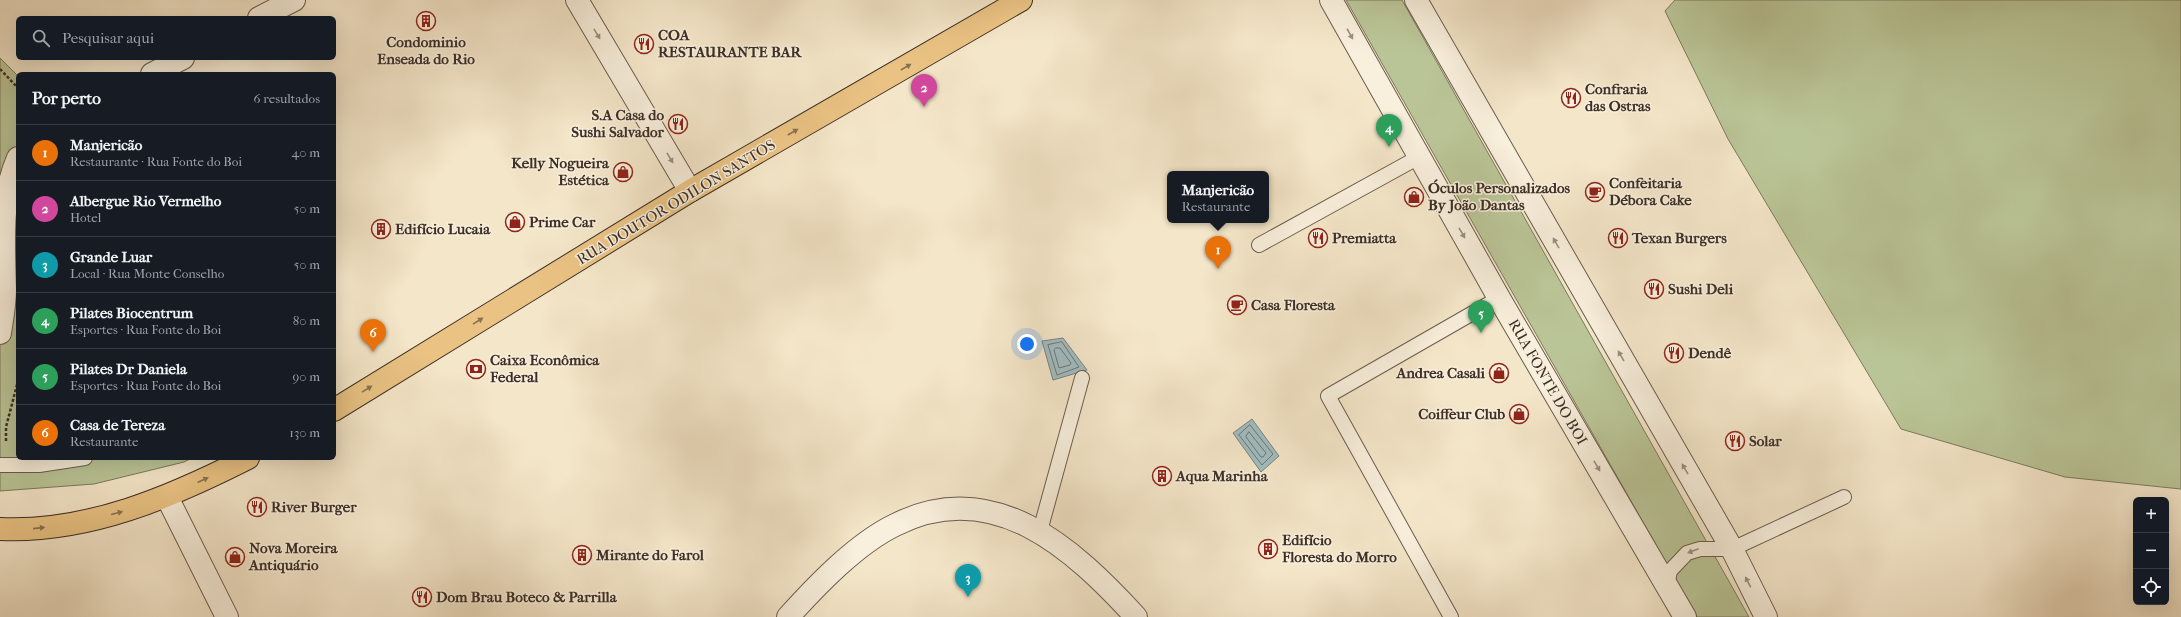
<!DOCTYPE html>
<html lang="pt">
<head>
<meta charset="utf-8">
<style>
  :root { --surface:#171b24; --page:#20242c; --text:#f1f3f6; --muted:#9ea1a6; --line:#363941; --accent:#db2777 }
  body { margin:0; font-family:"IM FELL French Canon",serif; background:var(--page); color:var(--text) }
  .controls { position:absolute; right:12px; bottom:12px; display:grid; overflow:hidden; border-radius:6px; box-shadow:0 4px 16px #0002 }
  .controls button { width:36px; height:36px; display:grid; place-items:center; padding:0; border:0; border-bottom:1px solid var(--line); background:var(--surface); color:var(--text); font:20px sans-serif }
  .you { position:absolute; left:1027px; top:344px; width:14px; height:14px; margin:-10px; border:3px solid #fff; border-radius:50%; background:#1a73e8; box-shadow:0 0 0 6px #1a73e833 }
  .badge { display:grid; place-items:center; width:26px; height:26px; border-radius:50%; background:var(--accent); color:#fff; font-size:13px; font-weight:700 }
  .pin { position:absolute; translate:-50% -33px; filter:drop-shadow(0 1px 2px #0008) }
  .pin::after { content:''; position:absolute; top:21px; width:14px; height:12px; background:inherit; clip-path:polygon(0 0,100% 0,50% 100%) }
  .popup { position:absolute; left:1167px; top:171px; width:102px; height:52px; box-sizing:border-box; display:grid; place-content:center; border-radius:6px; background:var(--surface); filter:drop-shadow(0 1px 3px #0005); font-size:13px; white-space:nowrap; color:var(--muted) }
  .popup b { font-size:15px; color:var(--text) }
  .popup::after { content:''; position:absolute; left:50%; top:100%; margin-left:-8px; border:8px solid transparent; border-top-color:var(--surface) }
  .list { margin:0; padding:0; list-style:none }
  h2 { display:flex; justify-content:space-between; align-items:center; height:52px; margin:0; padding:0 16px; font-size:17px }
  h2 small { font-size:13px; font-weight:400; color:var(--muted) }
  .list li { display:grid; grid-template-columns:26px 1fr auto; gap:12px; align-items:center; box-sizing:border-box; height:56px; padding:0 16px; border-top:1px solid var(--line) }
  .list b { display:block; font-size:15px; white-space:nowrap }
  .list p { margin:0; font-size:13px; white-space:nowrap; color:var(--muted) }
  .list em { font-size:13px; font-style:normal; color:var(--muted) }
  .icon { flex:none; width:22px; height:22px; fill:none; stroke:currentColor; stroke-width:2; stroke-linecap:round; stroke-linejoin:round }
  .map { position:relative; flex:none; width:2181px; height:617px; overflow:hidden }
  .search { position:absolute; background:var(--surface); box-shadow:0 4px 16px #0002; left:16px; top:16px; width:320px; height:44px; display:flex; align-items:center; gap:10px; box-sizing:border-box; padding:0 14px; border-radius:6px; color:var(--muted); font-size:15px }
  .panel { position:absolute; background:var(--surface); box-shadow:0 4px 16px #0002; left:16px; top:72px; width:320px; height:388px; border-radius:6px }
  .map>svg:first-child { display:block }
  .green { fill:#bac597; stroke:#7c7a5e }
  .water { fill:#a1bdc1; stroke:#798483 }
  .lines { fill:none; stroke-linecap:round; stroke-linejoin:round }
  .shore { stroke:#6f7674; stroke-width:1 }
  .lane-casing { stroke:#6b5d4f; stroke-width:16 }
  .street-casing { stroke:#6b5d4f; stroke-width:24 }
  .primary-casing { stroke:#3d2f26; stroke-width:24 }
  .path { stroke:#3d2f26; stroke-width:2.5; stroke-dasharray:3 2; stroke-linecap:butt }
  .lane { stroke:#f8efdc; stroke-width:14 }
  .street { stroke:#f8efdc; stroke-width:22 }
  .primary { stroke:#eac384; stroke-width:22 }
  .oneway { fill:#9a8f81 }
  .oneway2 { fill:#8b7250 }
  .labels { text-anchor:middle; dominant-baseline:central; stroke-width:3; stroke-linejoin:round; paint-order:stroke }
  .poi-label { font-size:15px; font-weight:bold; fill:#3d2f26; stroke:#f8efdc; text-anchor:start }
  .street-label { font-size:15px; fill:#3d2f26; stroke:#f8efdc }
</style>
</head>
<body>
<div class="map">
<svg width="2181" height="617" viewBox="0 0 2181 617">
  <rect width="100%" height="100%" fill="#f4e6c9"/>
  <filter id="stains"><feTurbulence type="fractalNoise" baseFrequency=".005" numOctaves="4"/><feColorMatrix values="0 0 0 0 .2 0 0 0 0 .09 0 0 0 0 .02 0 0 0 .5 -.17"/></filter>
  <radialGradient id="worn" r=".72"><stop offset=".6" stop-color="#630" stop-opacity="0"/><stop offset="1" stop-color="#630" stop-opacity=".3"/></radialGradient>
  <path class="green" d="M1346,0H1402L1749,617H1697Z
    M1675,0H2181V489L2065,477L1901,429L1728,139L1665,11Z
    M0,58L18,76V458H192L184,462L94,484L0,491Z"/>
  <path class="water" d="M1063,338L1087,370L1053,380L1042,341Z
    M1252,419L1279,456L1261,472L1233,433Z"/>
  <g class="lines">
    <path class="shore" d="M1062,342L1079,367L1057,375L1048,345Z
      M1056,348H1060L1071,363L1070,365L1059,368L1054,350Z
      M1250,425L1273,454L1262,465L1239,435Z
      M1249,432L1266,453L1263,457H1261L1246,437Z"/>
    <g class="lane-casing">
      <path id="lane" d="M1259,245L1419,157
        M0,465H39L85,458
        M1040,531L1082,378
        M1667,586L1670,571L1687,553L1700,549H1732L1844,497
        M1451,617L1328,396L1499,298"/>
    </g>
    <g class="street-casing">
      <path id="street" d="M577,0L690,191
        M1331,0L1499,298L1685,617
        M1416,0L1732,549L1766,617
        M259,18L294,0
        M152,74L183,58
        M0,333C2,320 5,304 5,290C4,245 0,199 18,158
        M167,497L227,617
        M788,617C817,585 856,544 895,525C993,475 1073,548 1136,617"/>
    </g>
    <g class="primary-casing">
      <path id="primary" d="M334,410L690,191L1021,0
        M0,529C88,533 171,497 248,458"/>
    </g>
    <path class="path" d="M0,69L18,88
      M6,441V427L18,381"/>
    <use href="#lane" class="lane"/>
    <use href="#street" class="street"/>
    <use href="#primary" class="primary"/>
  </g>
  <defs><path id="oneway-solid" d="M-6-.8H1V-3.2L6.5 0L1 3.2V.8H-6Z"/></defs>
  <g class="oneway">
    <use href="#oneway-solid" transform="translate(597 34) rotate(59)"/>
    <use href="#oneway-solid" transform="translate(1350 34) rotate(61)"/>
    <use href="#oneway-solid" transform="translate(670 158) rotate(59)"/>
    <use href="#oneway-solid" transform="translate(1462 233) rotate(60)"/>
    <use href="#oneway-solid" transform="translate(1556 243) rotate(-120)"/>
    <use href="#oneway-solid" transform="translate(1621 356) rotate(-120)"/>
    <use href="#oneway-solid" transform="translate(1597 466) rotate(60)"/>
    <use href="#oneway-solid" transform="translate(1685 469) rotate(-120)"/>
    <use href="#oneway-solid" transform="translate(1693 551) rotate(159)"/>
    <use href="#oneway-solid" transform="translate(1748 582) rotate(-117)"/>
  </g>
  <g class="oneway2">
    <use href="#oneway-solid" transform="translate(906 67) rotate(-30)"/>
    <use href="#oneway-solid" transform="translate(793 132) rotate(-30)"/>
    <use href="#oneway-solid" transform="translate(478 321) rotate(-32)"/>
    <use href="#oneway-solid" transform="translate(367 389) rotate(-32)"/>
    <use href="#oneway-solid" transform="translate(203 480) rotate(-25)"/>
    <use href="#oneway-solid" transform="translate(117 513) rotate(-14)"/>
    <use href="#oneway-solid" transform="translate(39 528) rotate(-6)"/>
  </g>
  <defs>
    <g id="building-ring" transform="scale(1)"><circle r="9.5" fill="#f8efdc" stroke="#8f2418" stroke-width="1.5"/><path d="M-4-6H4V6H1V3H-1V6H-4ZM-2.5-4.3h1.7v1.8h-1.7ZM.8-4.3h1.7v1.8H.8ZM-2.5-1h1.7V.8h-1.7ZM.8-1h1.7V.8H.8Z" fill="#8f2418"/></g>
    <g id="restaurant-ring" transform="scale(1)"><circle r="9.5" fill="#f8efdc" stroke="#8f2418" stroke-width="1.5"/><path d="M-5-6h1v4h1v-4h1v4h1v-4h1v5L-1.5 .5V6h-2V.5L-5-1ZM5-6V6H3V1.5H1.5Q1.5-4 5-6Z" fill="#8f2418"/></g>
    <g id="shop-ring" transform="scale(1)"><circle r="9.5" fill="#f8efdc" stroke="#8f2418" stroke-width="1.5"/><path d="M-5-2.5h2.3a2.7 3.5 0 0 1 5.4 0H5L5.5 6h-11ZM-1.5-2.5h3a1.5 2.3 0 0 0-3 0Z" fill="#8f2418"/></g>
    <g id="cafe-ring" transform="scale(1)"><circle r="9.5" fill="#f8efdc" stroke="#8f2418" stroke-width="1.5"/><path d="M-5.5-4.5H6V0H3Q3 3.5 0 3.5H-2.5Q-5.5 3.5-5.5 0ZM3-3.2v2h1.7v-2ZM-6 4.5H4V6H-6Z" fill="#8f2418"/></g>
    <g id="bank-ring" transform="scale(1)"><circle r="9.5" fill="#f8efdc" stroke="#8f2418" stroke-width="1.5"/><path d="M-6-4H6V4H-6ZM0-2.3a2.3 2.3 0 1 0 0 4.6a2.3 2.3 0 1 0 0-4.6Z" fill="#8f2418"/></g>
  </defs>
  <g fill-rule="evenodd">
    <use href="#building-ring" x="426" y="21"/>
    <use href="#restaurant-ring" x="644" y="44"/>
    <use href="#restaurant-ring" x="1571" y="98"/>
    <use href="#restaurant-ring" x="678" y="124"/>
    <use href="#shop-ring" x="623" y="172"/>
    <use href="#cafe-ring" x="1595" y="192"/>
    <use href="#shop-ring" x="1414" y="197"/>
    <use href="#shop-ring" x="515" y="222"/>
    <use href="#building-ring" x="381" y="229"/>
    <use href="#restaurant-ring" x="1318" y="238"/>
    <use href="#restaurant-ring" x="1618" y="238"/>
    <use href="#restaurant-ring" x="1654" y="289"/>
    <use href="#cafe-ring" x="1237" y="305"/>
    <use href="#restaurant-ring" x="1674" y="353"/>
    <use href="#bank-ring" x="476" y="369"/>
    <use href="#shop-ring" x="1499" y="373"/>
    <use href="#shop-ring" x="1519" y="414"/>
    <use href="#restaurant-ring" x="1735" y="441"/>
    <use href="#building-ring" x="1162" y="476"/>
    <use href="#restaurant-ring" x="257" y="507"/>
    <use href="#building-ring" x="1268" y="549"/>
    <use href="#building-ring" x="582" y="555"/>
    <use href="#shop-ring" x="235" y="557"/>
    <use href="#restaurant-ring" x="422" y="597"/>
  </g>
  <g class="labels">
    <g class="poi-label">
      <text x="658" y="35">COA<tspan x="658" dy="17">RESTAURANTE BAR</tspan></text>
      <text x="426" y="42" text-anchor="middle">Condominio<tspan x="426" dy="17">Enseada do Rio</tspan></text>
      <text x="1585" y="89">Confraria<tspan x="1585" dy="17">das Ostras</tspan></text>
      <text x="664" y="115" text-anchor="end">S.A Casa do<tspan x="664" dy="17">Sushi Salvador</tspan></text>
      <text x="609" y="163" text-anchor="end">Kelly Nogueira<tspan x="609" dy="17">Estética</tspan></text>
      <text x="1609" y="183">Confeitaria<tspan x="1609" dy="17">Débora Cake</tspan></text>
      <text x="1428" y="188">Óculos Personalizados<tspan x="1428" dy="17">By João Dantas</tspan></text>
      <text x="529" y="222">Prime Car</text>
      <text x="395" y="229">Edifício Lucaia</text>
      <text x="1332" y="238">Premiatta</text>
      <text x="1632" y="238">Texan Burgers</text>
      <text x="1668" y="289">Sushi Deli</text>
      <text x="1251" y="305">Casa Floresta</text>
      <text x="1688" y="353">Dendê</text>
      <text x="490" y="360">Caixa Econômica<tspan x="490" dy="17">Federal</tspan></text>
      <text x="1485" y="373" text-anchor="end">Andrea Casali</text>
      <text x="1505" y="414" text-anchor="end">Coiffeur Club</text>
      <text x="1749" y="441">Solar</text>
      <text x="1176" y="476">Aqua Marinha</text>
      <text x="271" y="507">River Burger</text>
      <text x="1282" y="540">Edifício<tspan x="1282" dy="17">Floresta do Morro</tspan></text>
      <text x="249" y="548">Nova Moreira<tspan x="249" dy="17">Antiquário</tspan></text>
      <text x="596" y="555">Mirante do Farol</text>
      <text x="436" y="597">Dom Brau Boteco &amp; Parrilla</text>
    </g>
    <g class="street-label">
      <text transform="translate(676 202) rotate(-31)">RUA DOUTOR ODILON SANTOS</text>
      <text transform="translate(1548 382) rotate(60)">RUA FONTE DO BOI</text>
    </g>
  </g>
  <rect width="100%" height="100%" filter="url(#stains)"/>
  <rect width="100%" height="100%" fill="url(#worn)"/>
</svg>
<div class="controls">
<button>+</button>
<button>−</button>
<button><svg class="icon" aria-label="locate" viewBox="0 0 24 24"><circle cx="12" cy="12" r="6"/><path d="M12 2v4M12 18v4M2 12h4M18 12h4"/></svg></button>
</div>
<div class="you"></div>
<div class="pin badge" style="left:1218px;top:269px;background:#e8710a">1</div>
<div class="popup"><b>Manjericão</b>Restaurante</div>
<div class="pin badge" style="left:924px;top:107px;background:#d1479c">2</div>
<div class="pin badge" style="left:968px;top:597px;background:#0f9aa8">3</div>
<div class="pin badge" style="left:1389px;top:147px;background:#2e9e5b">4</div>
<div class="pin badge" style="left:1481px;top:333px;background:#2e9e5b">5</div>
<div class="pin badge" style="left:373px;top:352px;background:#e8710a">6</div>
<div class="search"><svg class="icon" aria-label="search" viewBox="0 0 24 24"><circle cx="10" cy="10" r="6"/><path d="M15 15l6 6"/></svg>Pesquisar aqui</div>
<section class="panel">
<h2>Por perto<small>6 resultados</small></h2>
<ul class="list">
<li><span class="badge" style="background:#e8710a">1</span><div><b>Manjericão</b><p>Restaurante · Rua Fonte do Boi</p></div><em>40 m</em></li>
<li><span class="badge" style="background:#d1479c">2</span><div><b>Albergue Rio Vermelho</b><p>Hotel</p></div><em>50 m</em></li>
<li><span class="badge" style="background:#0f9aa8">3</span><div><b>Grande Luar</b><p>Local · Rua Monte Conselho</p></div><em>50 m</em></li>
<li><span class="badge" style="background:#2e9e5b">4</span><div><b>Pilates Biocentrum</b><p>Esportes · Rua Fonte do Boi</p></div><em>80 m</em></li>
<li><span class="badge" style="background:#2e9e5b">5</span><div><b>Pilates Dr Daniela</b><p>Esportes · Rua Fonte do Boi</p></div><em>90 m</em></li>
<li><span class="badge" style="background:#e8710a">6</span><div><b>Casa de Tereza</b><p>Restaurante</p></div><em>130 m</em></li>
</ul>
</section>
</div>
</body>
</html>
